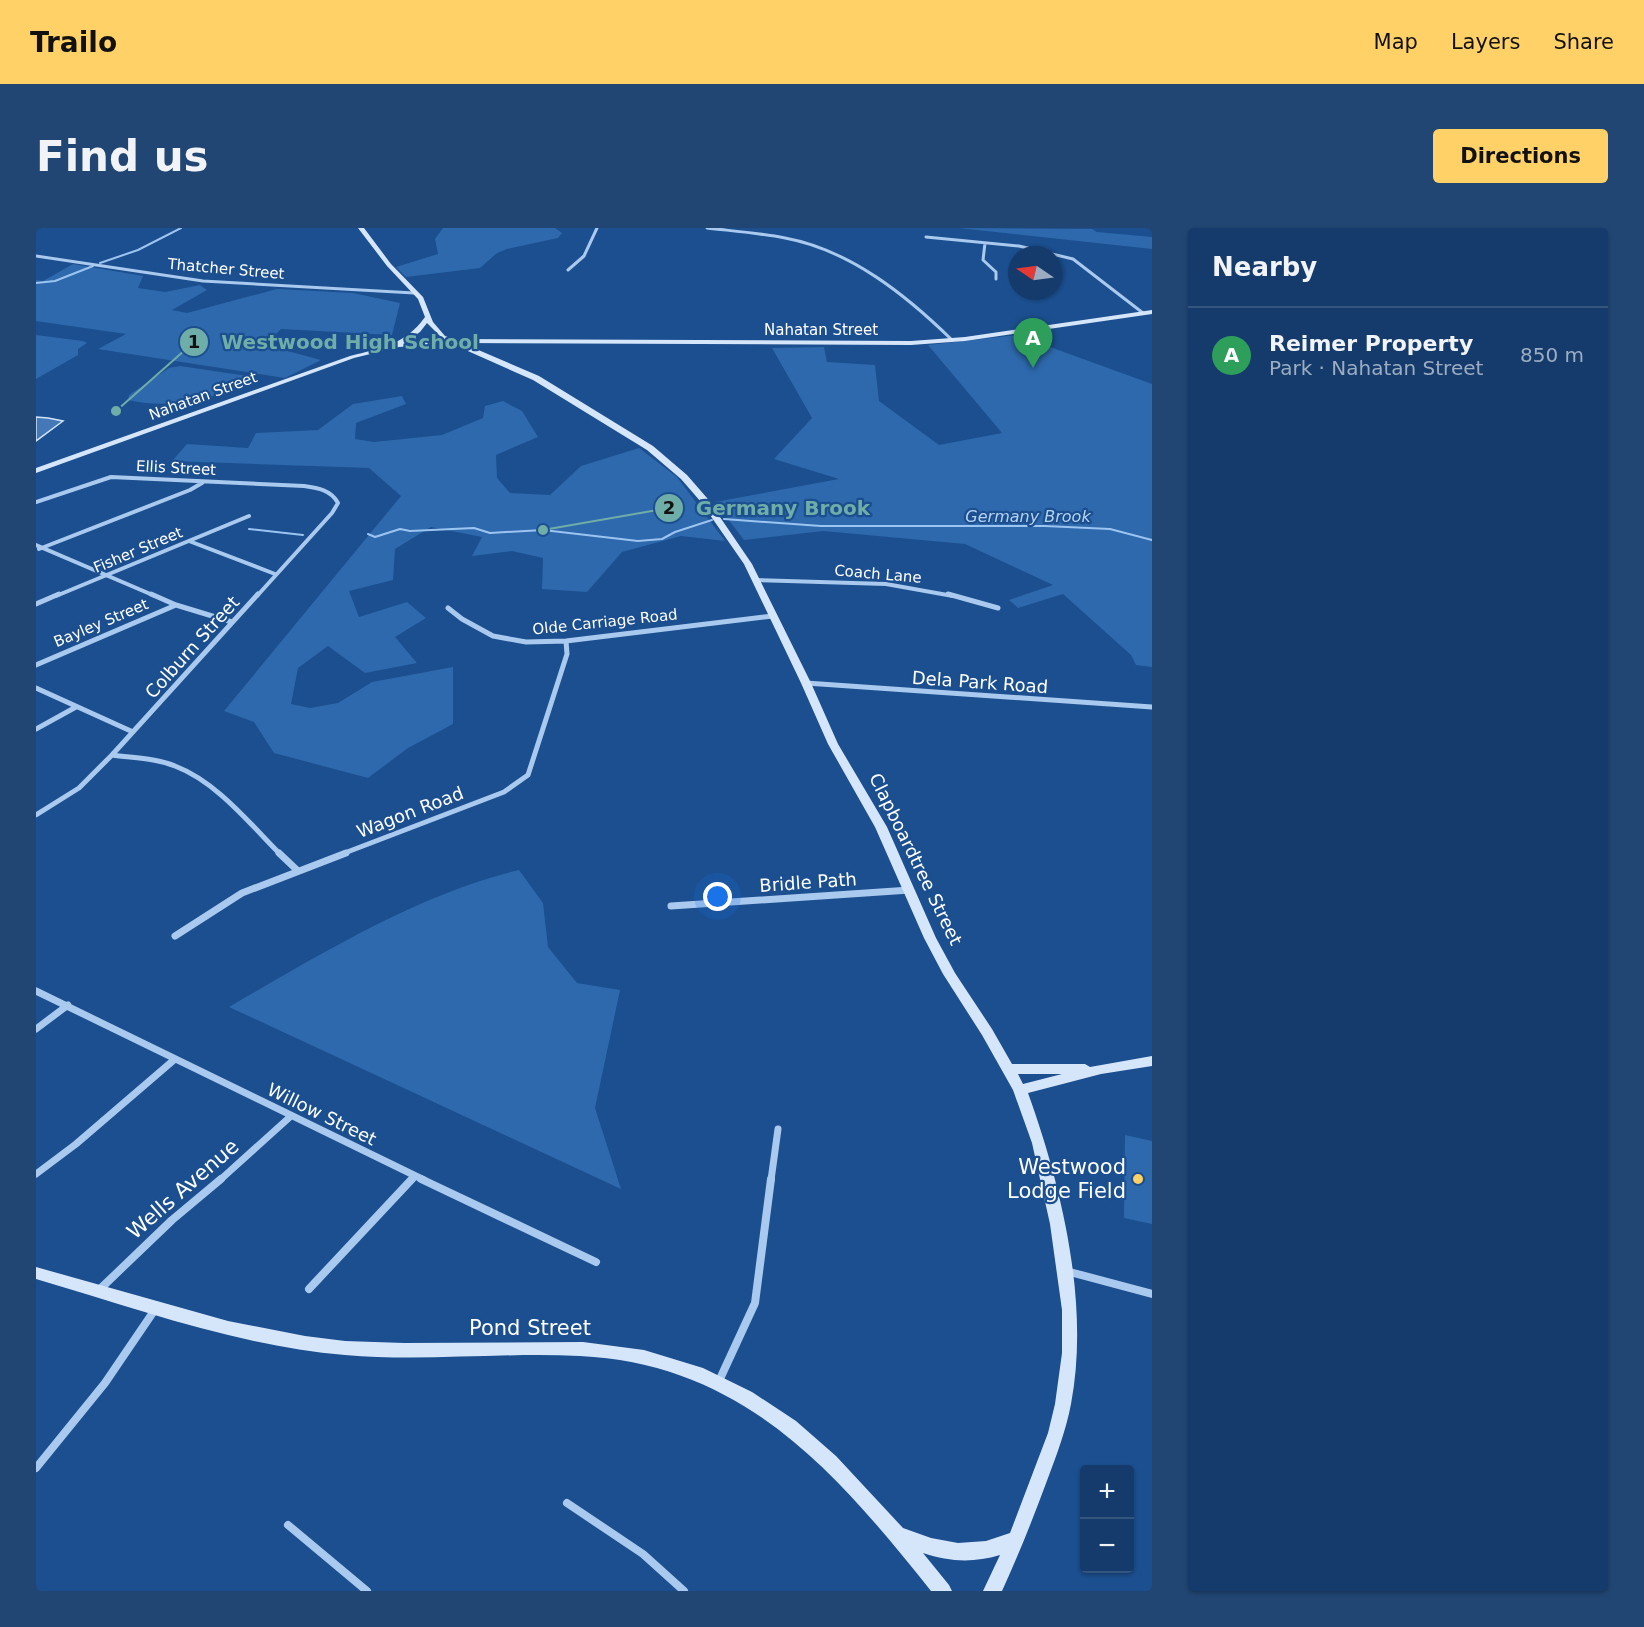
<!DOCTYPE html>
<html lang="en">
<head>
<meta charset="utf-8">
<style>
  :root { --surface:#143b6b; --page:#214673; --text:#f1f3f6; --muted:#9dadc1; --line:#33557e; --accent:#ffd166 }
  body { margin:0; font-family:"DejaVu Sans",sans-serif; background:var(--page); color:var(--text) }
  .controls { position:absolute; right:18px; bottom:18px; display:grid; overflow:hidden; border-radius:6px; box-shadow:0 2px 4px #0004 }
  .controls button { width:54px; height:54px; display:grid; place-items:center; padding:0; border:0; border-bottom:2px solid var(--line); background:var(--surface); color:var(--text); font:30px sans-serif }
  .compass { position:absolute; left:972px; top:18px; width:54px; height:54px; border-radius:50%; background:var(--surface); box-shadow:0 2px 4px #0004; rotate:283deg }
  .you { position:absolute; left:682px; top:669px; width:21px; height:21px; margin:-15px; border:4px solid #fff; border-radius:50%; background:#1a73e8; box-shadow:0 0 0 9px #1a73e833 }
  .badge { display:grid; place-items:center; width:39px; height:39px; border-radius:50%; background:var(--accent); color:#fff; font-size:20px; font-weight:700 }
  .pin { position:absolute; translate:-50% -50px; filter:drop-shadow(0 2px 3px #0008) }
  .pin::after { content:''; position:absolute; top:32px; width:21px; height:18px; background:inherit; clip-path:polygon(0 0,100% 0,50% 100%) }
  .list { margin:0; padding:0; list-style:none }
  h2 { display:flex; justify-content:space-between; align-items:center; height:78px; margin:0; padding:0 24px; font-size:26px }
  h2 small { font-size:20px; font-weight:400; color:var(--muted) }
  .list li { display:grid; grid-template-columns:39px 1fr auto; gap:18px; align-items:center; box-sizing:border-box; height:96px; padding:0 24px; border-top:2px solid var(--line) }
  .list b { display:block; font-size:22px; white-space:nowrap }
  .list p { margin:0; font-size:20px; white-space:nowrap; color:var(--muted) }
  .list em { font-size:20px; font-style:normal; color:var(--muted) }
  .map { position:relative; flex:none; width:1116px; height:1363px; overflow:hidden; border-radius:6px }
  header { display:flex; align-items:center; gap:36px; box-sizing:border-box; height:84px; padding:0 30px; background:var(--accent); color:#111 }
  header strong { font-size:28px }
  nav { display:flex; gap:33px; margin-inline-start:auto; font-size:21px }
  .intro { display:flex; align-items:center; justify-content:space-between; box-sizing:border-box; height:144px; padding:0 36px }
  h1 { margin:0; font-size:42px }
  .button { padding:15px 27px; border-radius:6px; background:var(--accent); color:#111; font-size:21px; font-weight:700 }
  main { display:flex; gap:36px; padding:0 36px }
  aside { flex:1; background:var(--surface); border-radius:6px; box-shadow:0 2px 4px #0004 }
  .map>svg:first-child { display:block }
  .green { fill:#2e69ad }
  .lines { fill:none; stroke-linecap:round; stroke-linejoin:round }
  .stream { stroke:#9cc4f0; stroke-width:2 }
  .building { fill:#4478b7; stroke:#cfe3fa; stroke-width:1.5 }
  .street-far4 { stroke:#a9c9ee; stroke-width:3 }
  .street-far3 { stroke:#a9c9ee; stroke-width:4 }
  .street-far2 { stroke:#a9c9ee; stroke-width:5 }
  .street-far1 { stroke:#a9c9ee; stroke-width:7 }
  .street { stroke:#a9c9ee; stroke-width:8 }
  .secondary { fill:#d6e6fa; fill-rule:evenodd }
  .poi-dot { fill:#ffd166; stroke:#1b4f8f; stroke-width:2 }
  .labels { text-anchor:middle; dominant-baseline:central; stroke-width:4.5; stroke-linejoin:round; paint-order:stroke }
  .far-street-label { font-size:15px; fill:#fff; stroke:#1b4f8f }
  .far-water-label { font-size:16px; font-style:italic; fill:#b5d3f5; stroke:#1b4f8f }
  .street-label { font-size:18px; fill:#fff; stroke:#1b4f8f }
  .near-poi-label { font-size:21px; fill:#fff; stroke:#1b4f8f; text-anchor:end }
  .near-street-label { font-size:21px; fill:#fff; stroke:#1b4f8f }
  .leader { fill:none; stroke:#6fada8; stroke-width:2 }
  .callout-dot { fill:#6fada8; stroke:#1b4f8f; stroke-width:2 }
  .mark-label { font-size:18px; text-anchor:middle; font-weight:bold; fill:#111 }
  .callout-label { font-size:20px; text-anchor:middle; font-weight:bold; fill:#6fada8; stroke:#1b4f8f; stroke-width:4.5; stroke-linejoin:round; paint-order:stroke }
</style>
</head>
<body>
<header>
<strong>Trailo</strong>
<nav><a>Map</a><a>Layers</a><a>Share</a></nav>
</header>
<div class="intro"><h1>Find us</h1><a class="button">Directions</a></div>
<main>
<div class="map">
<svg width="1116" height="1363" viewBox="0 0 1116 1363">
  <rect width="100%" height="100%" fill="#1b4f8f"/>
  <path class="green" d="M407,0H519L526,5L522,10L471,21L461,25L444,40L370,49L360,39L402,26L399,11Z
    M923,0L1056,1L1061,4L1116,9V21Z
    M37,36L107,48L102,60L129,64L164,57L171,62L136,82L151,85L241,61L317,65L364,75L356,107L245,101L229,117L285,132L249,150L62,121L90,106L0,93V52L7,53Z
    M0,107L47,113L51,115L42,121V127L0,151Z
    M981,107L1116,156V439L1100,437L1095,427L1027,366L982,380L973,372L1017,357L929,316L787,303L708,312L679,274L803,251L738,231L776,190L736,120L788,119L791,134L839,137L843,173L903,217L966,205L892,117Z
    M144,138L212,148L214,151C182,173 129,181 92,172L93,167L133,140Z
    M366,168L370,176L320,195L319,211L338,214L406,207L447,190L449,178L467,173L486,183L502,209L460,227L461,250L474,265L514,267L545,238L603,220L641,249L689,313L645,308L586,324L551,364L506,361L507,330L476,323L436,328L446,309L395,299L359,321L357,352L313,363L323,389L371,374L390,390L359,409L381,435L329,445L292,418L262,440L255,476L274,480L302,475L336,454L417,439V496L372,520L332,550L238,525L218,494L188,483L365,268L333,240L136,233L151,216L212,220L220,205L282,202L317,176Z
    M483,642L507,675L512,719L541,755L584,762L559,880L585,961L193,779C285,726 380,667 483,642Z
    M1089,907L1116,913V996L1088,990Z"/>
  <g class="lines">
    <path class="stream" d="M64,35L102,22L145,0
      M0,55L19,53L57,38
      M688,291L785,298H1009L1074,301L1116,312
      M213,301L267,307
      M332,306L339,309L364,301L374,303L438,300L454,305L507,302L602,313L626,311L639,304L676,292"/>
  </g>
  <path class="building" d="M0,189L12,190L27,193L0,213Z"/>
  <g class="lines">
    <path class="street-far4" d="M671,0C697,3 723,5 749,10C814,22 870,67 916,112
      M890,9L983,18L1037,31L1107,85
      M949,15L947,32L960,44V51
      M0,28L167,53L378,65
      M532,42L548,28L561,0"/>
    <path class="street-far3" d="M0,274L75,249L268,258C282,260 295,262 302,275L296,285L221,368
      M153,313L239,346
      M0,317L119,368
      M3,321L154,262L166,255
      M719,352L850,356L917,368
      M20,368L213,288"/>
    <path class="street-far2" d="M115,366L140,377L196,394
      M912,366L962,380
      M0,376L23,366
      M412,380L426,391L457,408L490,414L530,413L737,388
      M0,437L140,377
      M770,455L1116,479
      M0,460L97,504
      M0,501L40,479
      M76,527C97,530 120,530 139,538C181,554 214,596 244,626
      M0,587L43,560L76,527L222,366
      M306,626L468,564L492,547L531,426L530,413"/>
    <path class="street-far1" d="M243,625L262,643
      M635,678L874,662
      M139,708L206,665L310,625
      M0,763L388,952
      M0,801L32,777
      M0,946L40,916L139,831
      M184,952L255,888
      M375,952L379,948
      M735,952L742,901"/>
    <path class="street" d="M385,951L560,1034
      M1030,1043L1116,1066
      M273,1061L376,951
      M63,1062L136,992L185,951
      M683,1153L719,1075L735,951
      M0,1240L69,1155L120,1080
      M531,1275L607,1326L648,1363
      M252,1297L331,1363"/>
    <path class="secondary" d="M322,0H328L355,36L387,69L397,94L409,108L418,111L875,113L929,109L1116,82V86L929,113L875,117L426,115L503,148L617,218L651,247L671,270L716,336L775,455L802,516L851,599L900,710L919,745L956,801L976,836H1049L1054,839L1116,828V838L1065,846L992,865C1026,959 1054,1077 1035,1176C1030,1202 1021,1226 1012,1250C998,1288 983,1326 966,1363H947L964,1327C937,1335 914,1334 887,1325L913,1357L916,1363H895C800,1244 708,1136 544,1128C466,1124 387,1134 309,1127C203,1118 102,1081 0,1051V1039L192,1093L269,1108L309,1113L368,1115L547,1114L608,1122L667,1140L716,1164L760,1193L800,1228L867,1300L895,1310L922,1315L950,1313L974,1305L1012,1205L1019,1176L1026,1125V1082L1014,996L996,915L977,862L946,807L907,746L888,710L839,599L792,516L765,455L708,336L665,274L645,251L611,222L497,152L416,116L363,119L318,130L0,245V240L314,128C345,120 369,117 389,89L382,71L351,38ZM391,95L408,112L368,115L384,104ZM982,846H1026L987,856Z"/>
  </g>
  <circle class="poi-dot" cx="1102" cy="951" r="6"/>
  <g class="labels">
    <g class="far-street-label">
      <text transform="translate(190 41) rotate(5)">Thatcher Street</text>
      <text x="785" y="102">Nahatan Street</text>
      <text transform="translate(167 168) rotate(-20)">Nahatan Street</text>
      <text transform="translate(140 240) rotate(3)">Ellis Street</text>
      <text transform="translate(102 322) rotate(-23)">Fisher Street</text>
      <text transform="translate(842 346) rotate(5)">Coach Lane</text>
      <text transform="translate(569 394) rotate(-6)">Olde Carriage Road</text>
      <text transform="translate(65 395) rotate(-23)">Bayley Street</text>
    </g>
    <g class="far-water-label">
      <text x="992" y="288">Germany Brook</text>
    </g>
    <g class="street-label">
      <text transform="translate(156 419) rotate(-48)">Colburn Street</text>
      <text transform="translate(944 454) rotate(4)">Dela Park Road</text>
      <text transform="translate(374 584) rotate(-21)">Wagon Road</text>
      <text transform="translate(880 631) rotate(64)">Clapboardtree Street</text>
      <text transform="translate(772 654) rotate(-4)">Bridle Path</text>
      <text transform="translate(286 886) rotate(26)">Willow Street</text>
    </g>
    <g class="near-poi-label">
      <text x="1090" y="939">Westwood<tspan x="1090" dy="24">Lodge Field</tspan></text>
    </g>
    <g class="near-street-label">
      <text transform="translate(147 961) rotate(-41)">Wells Avenue</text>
      <text x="494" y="1100">Pond Street</text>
    </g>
  </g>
  <path class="leader" d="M80 183L158 114M507 302L633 280"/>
  <g class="callout-dot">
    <circle cx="80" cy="183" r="6"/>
    <circle cx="507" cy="302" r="6"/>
    <circle cx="158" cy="114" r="15"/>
    <circle cx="633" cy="280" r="15"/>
  </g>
  <g class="mark-label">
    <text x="158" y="120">1</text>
    <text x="633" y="286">2</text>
  </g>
  <g class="callout-label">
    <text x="314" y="121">Westwood High School</text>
    <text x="747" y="287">Germany Brook</text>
  </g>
</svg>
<div class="controls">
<button>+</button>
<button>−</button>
</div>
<svg class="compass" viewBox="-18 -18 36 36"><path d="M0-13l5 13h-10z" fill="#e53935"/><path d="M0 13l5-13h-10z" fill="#9dadc1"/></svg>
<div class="you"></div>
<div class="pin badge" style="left:997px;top:140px;background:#2e9e5b">A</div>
</div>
<aside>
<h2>Nearby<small></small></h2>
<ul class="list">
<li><span class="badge" style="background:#2e9e5b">A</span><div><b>Reimer Property</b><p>Park · Nahatan Street</p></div><em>850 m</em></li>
</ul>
</aside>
</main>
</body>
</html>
